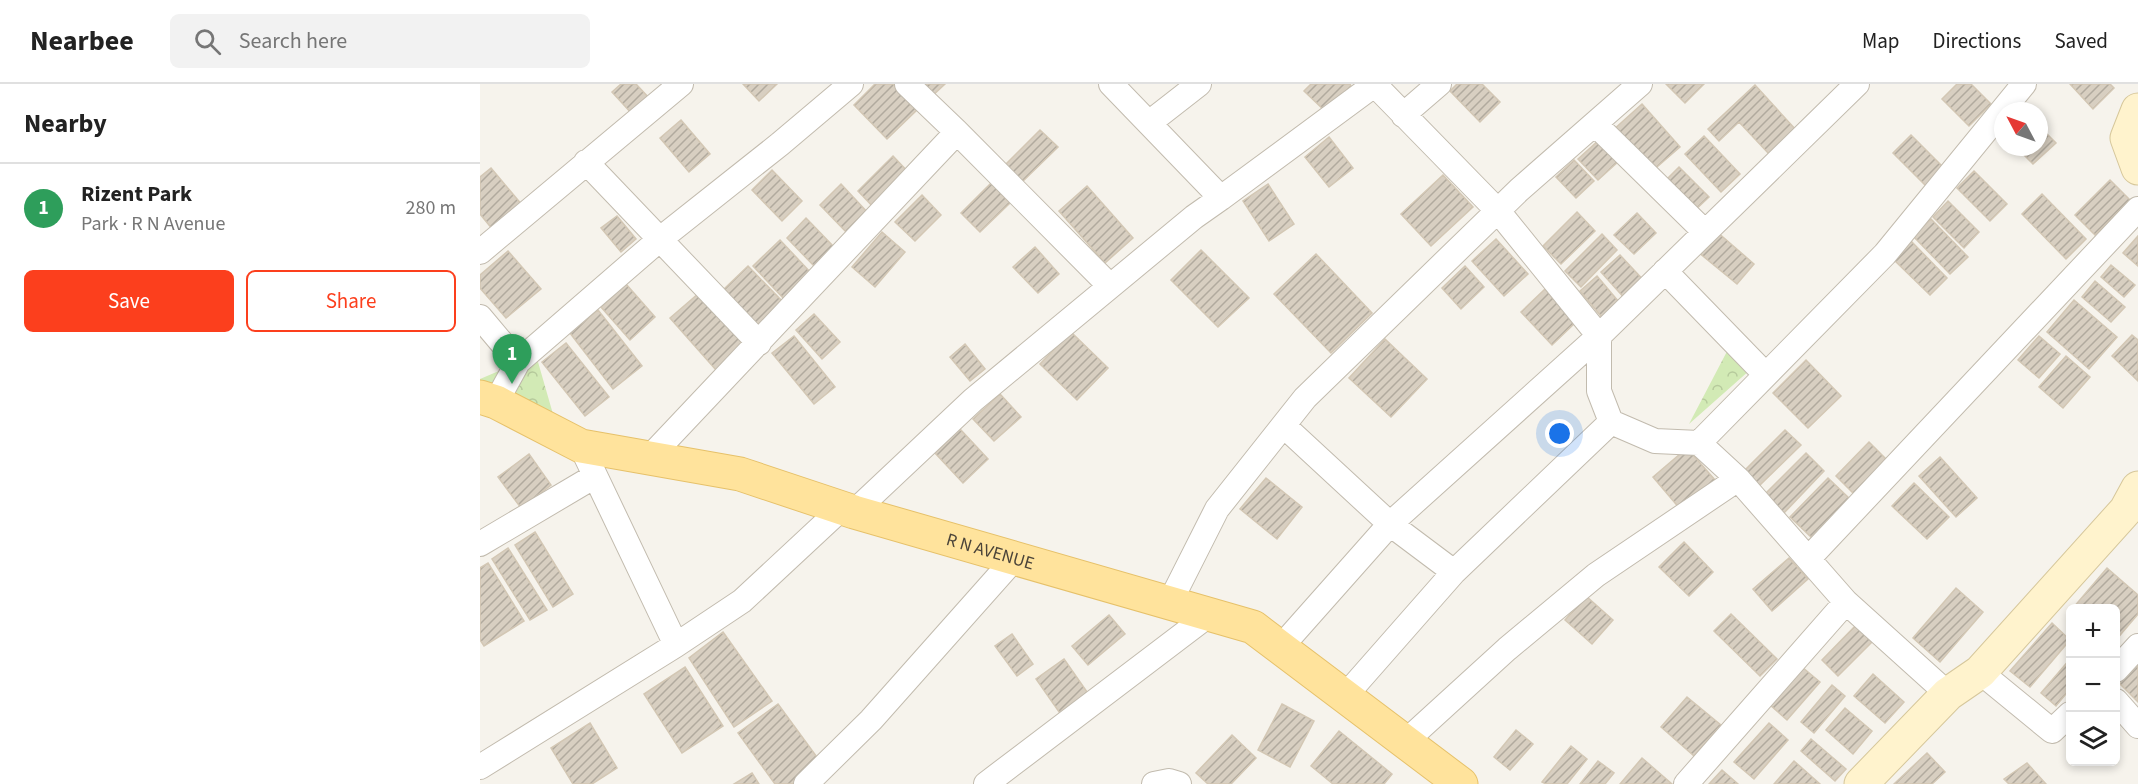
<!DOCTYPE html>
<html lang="en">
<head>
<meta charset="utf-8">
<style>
  :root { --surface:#fff; --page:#f2f2f2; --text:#222; --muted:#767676; --line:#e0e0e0; --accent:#fc3f1d }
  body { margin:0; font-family:"Source Sans 3",sans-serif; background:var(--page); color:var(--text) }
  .controls { position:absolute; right:18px; bottom:18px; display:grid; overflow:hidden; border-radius:9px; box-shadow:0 3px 9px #0003 }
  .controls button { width:54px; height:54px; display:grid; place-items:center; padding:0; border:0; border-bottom:2px solid var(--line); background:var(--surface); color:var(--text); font:30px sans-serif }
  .compass { position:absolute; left:1514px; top:18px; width:54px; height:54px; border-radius:50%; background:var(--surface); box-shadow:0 3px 9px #0003; rotate:311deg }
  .you { position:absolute; left:1080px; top:350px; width:21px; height:21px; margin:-15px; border:4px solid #fff; border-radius:50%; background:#1a73e8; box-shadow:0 0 0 9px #1a73e833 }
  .badge { display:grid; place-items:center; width:39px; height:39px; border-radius:50%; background:var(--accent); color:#fff; font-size:20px; font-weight:700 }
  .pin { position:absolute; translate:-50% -50px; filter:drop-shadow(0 2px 3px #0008) }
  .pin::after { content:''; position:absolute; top:32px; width:21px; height:18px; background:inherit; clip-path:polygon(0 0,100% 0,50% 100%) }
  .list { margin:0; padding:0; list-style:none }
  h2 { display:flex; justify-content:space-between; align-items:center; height:78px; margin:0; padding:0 24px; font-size:26px }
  h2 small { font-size:20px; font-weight:400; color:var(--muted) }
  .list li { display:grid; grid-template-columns:39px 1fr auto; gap:18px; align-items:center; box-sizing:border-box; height:90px; padding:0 24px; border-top:2px solid var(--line) }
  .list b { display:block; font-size:22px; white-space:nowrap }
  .list p { margin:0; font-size:20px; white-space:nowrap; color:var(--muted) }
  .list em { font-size:20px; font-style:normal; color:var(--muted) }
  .actions { display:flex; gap:12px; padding:18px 24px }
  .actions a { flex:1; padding:14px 0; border:2px solid var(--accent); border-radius:9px; text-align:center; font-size:21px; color:var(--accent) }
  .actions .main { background:var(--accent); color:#fff }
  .icon { flex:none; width:33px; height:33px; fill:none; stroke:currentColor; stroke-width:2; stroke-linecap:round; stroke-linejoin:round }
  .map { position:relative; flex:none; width:1658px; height:700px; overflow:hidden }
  header { display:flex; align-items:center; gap:36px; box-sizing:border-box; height:84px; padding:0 30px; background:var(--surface); border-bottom:2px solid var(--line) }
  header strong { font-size:28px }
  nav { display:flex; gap:33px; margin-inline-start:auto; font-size:21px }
  .search { width:420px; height:54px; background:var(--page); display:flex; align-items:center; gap:15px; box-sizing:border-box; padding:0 21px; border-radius:9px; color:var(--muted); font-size:22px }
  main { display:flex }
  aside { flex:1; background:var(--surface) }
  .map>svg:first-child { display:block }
  .forest { fill:url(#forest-crowns) }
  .building { fill:url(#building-hatch); stroke:#d3c7b4; stroke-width:1.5 }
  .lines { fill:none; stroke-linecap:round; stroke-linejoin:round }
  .street-casing { stroke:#c2bbae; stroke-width:26 }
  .secondary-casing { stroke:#d6c79b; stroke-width:35 }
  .primary-casing { stroke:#e6c16a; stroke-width:35 }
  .street { stroke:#fff; stroke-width:24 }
  .secondary { stroke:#fff3cd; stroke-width:33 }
  .primary { stroke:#ffe39c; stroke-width:33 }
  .labels { text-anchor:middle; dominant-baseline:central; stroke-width:4.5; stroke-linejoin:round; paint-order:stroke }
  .street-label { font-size:18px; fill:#4b4439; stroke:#fff }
</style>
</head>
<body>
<header>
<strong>Nearbee</strong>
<div class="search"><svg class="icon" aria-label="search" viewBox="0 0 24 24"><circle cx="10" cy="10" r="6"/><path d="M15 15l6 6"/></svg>Search here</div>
<nav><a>Map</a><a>Directions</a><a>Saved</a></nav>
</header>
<main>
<aside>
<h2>Nearby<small></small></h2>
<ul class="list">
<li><span class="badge" style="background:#2e9e5b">1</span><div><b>Rizent Park</b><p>Park · R N Avenue</p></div><em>280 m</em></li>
</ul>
<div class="actions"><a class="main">Save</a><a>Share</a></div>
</aside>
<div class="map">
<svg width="1658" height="700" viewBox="0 0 1658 700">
  <defs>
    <pattern id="forest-crowns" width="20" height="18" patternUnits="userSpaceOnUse" patternTransform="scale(1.5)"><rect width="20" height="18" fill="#d2eab5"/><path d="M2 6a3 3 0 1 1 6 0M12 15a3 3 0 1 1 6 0" fill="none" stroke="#b6ca9c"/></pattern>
    <pattern id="building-hatch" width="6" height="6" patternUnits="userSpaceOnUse" patternTransform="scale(1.5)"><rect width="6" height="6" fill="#d8cfc1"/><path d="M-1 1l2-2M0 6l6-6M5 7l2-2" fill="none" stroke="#b1aa9e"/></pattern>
  </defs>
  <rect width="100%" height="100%" fill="#f6f3ec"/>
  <path class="forest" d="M1254,254L1279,278L1209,340Z
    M56,271L75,337L0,306V295Z"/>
  <path class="building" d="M141,0H156L170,15L153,31L132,8Z
    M263,0H297L279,17Z
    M395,0H413L437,26L407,55L374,21Z
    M436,0H465L450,14Z
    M831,0H870L871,2L846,28L824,7Z
    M977,0H1002L1020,18L1000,38L970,7Z
    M1186,0H1224L1205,19Z
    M1477,0H1491L1511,20L1489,42L1462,15Z
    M1590,0H1630L1634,4L1613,25Z
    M1275,1L1316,46L1289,70L1259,38L1239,57L1228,45Z
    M1162,20L1200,63L1170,89L1132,47Z
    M201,36L230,70L209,88L180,54Z
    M1559,42L1576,59L1553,80L1536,63H1559Z
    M560,46L578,63L540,100L523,83Z
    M1431,51L1465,85L1447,103L1413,69Z
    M1224,52L1260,90L1241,108L1205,70Z
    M849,53L873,84L849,103L825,73Z
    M1120,55L1140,76L1118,96L1098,75Z
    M413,72L431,91L395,125L378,107Z
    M1094,76L1114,97L1096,114L1076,93Z
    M1199,83L1229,113L1212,129L1183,99Z
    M11,84L42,121L13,146L0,130V93Z
    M292,86L322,117L302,137L272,106Z
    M1494,87L1527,120L1510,137L1477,104Z
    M963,91L993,123L951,162L921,130Z
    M1630,96L1650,116L1615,151L1595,131Z
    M511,99L530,119L500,148L481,129Z
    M361,100L389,130L368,150L340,121Z
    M788,100L814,140L789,157L763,117Z
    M607,102L653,154L625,179L579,127Z
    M1562,110L1606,155L1586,175L1542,130Z
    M442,111L461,131L435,157L415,138Z
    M1468,117L1499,148L1484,164L1453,133Z
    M1097,128L1115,147L1081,180L1063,162Z
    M1157,129L1176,149L1154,170L1134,151Z
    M137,132L156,155L141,168L121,144Z
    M326,134L355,164L335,183L307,154Z
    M1451,135L1488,173L1470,190L1433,152Z
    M1236,147L1274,180L1257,200L1218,168Z
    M402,148L425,168L395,203L372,183Z
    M1122,150L1137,166L1101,203L1085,187Z
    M1658,152V182L1643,169Z
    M1016,155L1048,190L1024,212L992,177Z
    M300,156L332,190L305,216L273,182Z
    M1431,157L1467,194L1450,211L1413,175Z
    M555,163L579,190L558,209L533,183Z
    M721,166L769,214L738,243L691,196Z
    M28,167L61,205L26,234L0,204V191Z
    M836,170L892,229L851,269L794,210Z
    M1140,171L1167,200L1147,217L1121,188Z
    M1631,181L1655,201L1644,213L1621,193Z
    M268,182L303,218L278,243L243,206Z
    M985,182L1004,203L981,225L962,204Z
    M1117,192L1149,230L1131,244L1100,207Z
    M1615,197L1645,223L1631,238L1602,213Z
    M146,200L175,233L150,256L121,223Z
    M1065,205L1096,238L1072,261L1041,228Z
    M219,209L264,261L236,286L190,234Z
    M1594,216L1637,253L1609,285L1567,248Z
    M118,226L162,282L133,305L90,249Z
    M334,230L360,258L342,275L316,246Z
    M591,248L628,284L597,316L560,280Z
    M1652,251L1658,256V297L1632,272Z
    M314,252L355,303L334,320L292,269Z
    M1559,252L1580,270L1559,294L1538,276Z
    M905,255L947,295L911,333L869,294Z
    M86,259L129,313L105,332L62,278Z
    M485,260L505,285L490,297L470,273Z
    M1586,272L1610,293L1583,324L1559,303Z
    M1326,276L1361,312L1328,344L1293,309Z
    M520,310L541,333L514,357L493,335Z
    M480,345L508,375L483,399L455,369Z
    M1305,346L1321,361L1278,403L1263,388Z
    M1389,358L1409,378L1376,412L1356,392Z
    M1207,364L1235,396L1201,426L1173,393Z
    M1326,369L1344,387L1304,429L1285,410Z
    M49,370L71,401L41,424L18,393Z
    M1460,373L1497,414L1476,433L1439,392Z
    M786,394L822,423L797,455L760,425Z
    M1348,394L1370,415L1332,454L1310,433Z
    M1434,399L1469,433L1447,455L1412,422Z
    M55,448L93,510L73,523L35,461Z
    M1204,458L1233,488L1209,512L1179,483Z
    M28,464L67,526L50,536L12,475Z
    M1309,474L1328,495L1292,527L1273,505Z
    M8,479L44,537L4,562L0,556V484Z
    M1627,484L1658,511V530L1636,556V524H1593Z
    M1476,504L1503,528L1460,578L1433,554Z
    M1106,512L1133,536L1112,560L1085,536Z
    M1251,530L1297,575L1280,592L1234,547Z
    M629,531L645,550L608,581L592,562Z
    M1572,539L1590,556L1550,603L1530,587Z
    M1376,541L1392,558L1358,592L1342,576Z
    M243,548L292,617L254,643L209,574Z
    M532,550L553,580L537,592L515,562Z
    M1658,571V618L1636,596Z
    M584,575L612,615L584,635L556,595Z
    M1590,575V605L1576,622L1561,609Z
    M205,583L243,642L202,669L164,610Z
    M1322,583L1340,598L1307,636L1290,621Z
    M1393,590L1424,618L1405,639L1374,612Z
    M1352,601L1365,612L1334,649L1321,638Z
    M1207,613L1241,641L1214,672L1181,643Z
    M298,620L342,680L315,700H295L258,649Z
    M802,620L834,637L810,683L778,666Z
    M1365,624L1392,647L1373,670L1346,646Z
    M110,639L137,684L112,700H93L71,664Z
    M1289,639L1308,656L1274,695L1254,678Z
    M1036,646L1053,660L1030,686L1014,673Z
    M859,647L912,690L904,700H853L831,682Z
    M752,651L776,674L751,700H728L716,689Z
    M1331,655L1366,685L1355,697L1321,667Z
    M1091,662L1107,675L1087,700H1066L1062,698Z
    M1447,669L1465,688L1452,700H1414Z
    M1162,674L1192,700H1140Z
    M1118,677L1134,689L1125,700H1100Z
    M1314,677L1340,700H1294Z
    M1547,679L1566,700H1529L1524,695Z
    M1242,686L1258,700H1229Z
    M272,689L279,700H254Z"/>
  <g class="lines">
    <g class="street-casing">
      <path id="street" d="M894,0L1018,127L1119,252V307L1131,338L1175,357L1219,359L1258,395L1366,518L1468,610
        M923,31L959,0
        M669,39L719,0
        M1115,40L1225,148
        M477,48L630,202
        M106,78L279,259
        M741,114L894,1
        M0,168L201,0
        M1185,187L1286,291
        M0,233L38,278
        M16,318L38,278L179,156L300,60L371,0
        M804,342L910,440L974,488
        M1219,359L1405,170L1544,0
        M101,362L196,561L262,517L362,424
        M169,374L477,48L427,0
        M374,428L493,316L714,133L741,114L631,0
        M0,460L115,392
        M1329,474L1658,125
        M690,518L737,425L825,314L1039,106L1160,0
        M800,564L910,440L1119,252L1377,0
        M1636,586L1658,562
        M1500,588L1572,647L1590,630
        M865,612L974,488L1131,338
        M1636,617L1658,642
        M925,658L1027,565L1116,491L1258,395
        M0,683L196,561
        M326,700L391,636L535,474
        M506,700L730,530
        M674,700L689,697L699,700
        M1206,700L1366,518"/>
    </g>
    <g class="secondary-casing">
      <path id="secondary" d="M1658,26L1647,54L1658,84
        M1381,700L1468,610L1500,588L1646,426L1658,404"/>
    </g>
    <g class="primary-casing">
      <g id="primary">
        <path id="s1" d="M0,313L16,318L101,362L260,390L374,428L773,543L981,700"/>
      </g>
    </g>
    <use href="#street" class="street"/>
    <use href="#secondary" class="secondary"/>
    <use href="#primary" class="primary"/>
  </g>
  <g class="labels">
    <g class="street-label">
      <text stroke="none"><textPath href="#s1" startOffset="536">R N AVENUE</textPath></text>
    </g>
  </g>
</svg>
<div class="controls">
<button>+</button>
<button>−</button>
<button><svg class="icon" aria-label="layers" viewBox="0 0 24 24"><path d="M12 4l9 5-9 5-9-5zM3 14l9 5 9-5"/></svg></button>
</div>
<svg class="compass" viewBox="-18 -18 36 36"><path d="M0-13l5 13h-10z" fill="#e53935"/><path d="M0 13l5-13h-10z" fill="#767676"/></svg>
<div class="you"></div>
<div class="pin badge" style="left:32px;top:300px;background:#2e9e5b">1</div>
</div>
</main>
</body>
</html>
